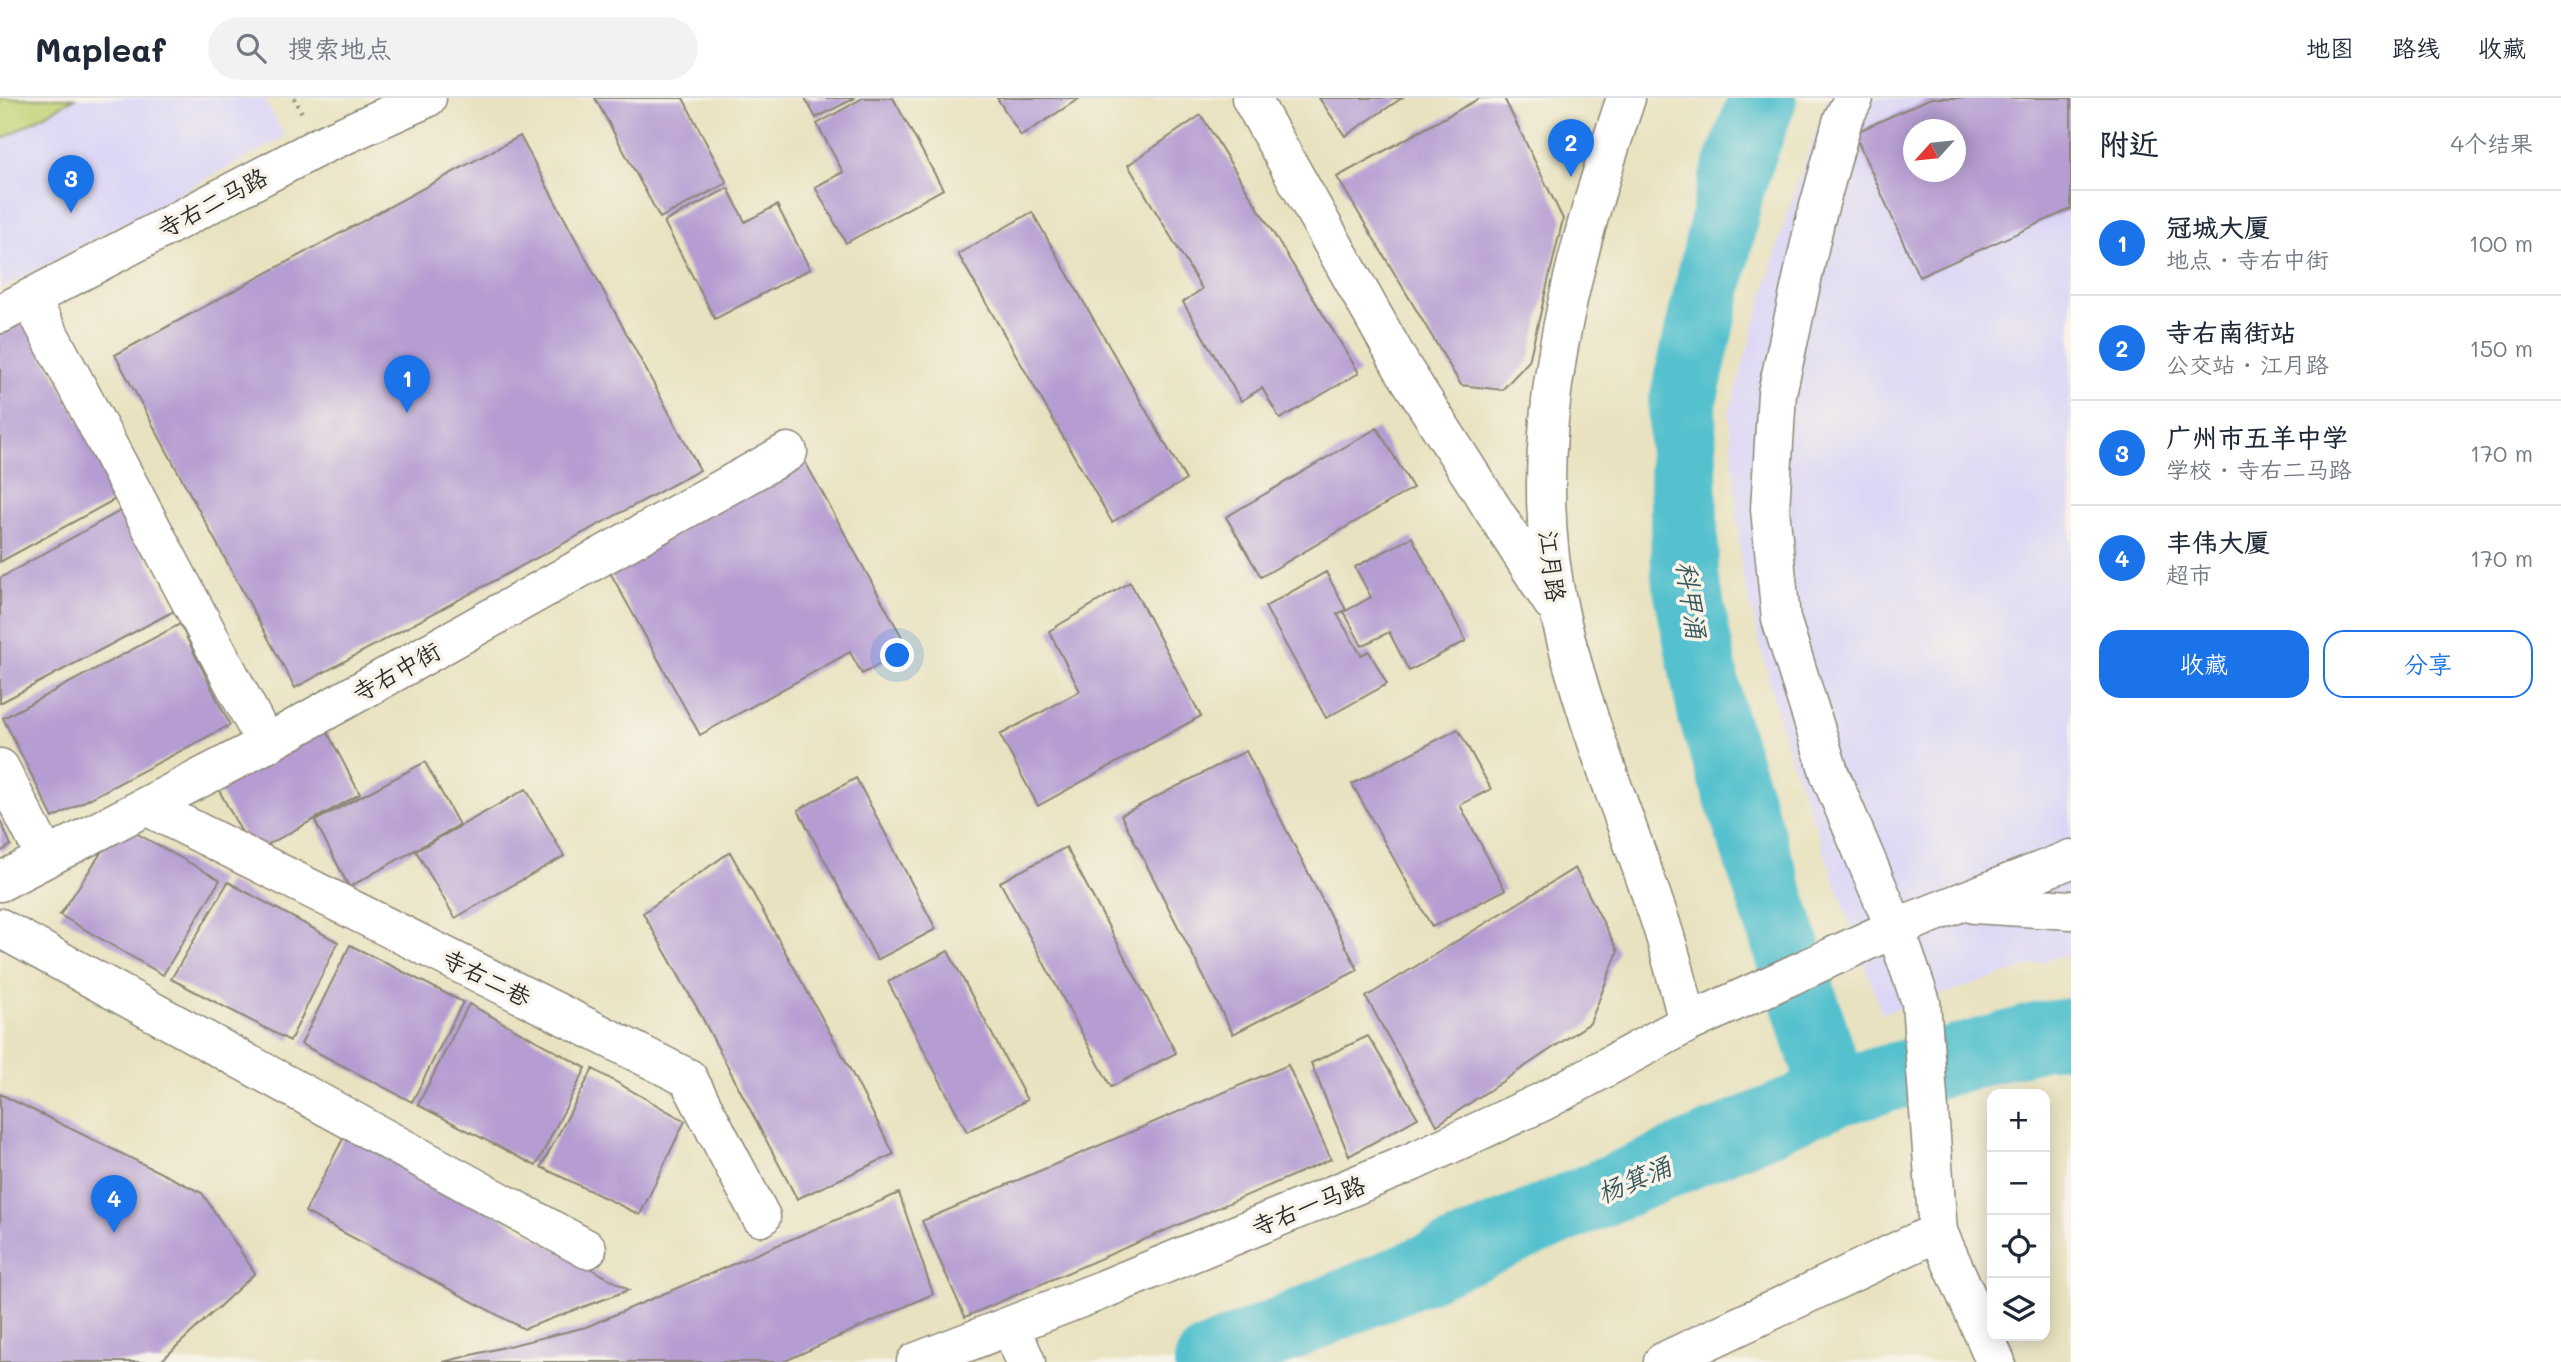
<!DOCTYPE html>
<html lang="zh">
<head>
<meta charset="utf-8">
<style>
  :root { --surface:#fff; --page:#f2f2f3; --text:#1f2937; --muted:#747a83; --line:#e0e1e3; --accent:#1a73e8 }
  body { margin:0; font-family:Mali,"LXGW WenKai TC",sans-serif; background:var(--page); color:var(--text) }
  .controls { position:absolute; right:21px; bottom:21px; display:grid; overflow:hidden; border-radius:14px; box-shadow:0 4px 18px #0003 }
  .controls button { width:63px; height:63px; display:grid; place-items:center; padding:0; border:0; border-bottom:2px solid var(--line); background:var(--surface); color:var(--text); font:35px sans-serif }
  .compass { position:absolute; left:1903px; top:21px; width:63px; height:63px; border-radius:50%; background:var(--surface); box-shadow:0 4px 18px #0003; rotate:243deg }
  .you { position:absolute; left:898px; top:558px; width:24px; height:24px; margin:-18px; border:5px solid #fff; border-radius:50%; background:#1a73e8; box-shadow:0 0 0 10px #1a73e833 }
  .badge { display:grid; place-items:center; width:46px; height:46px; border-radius:50%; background:var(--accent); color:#fff; font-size:23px; font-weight:700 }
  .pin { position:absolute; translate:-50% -58px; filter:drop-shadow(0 2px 4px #0008) }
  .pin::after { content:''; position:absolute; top:37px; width:24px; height:21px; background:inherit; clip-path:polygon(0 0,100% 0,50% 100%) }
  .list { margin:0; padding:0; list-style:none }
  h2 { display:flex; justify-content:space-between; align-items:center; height:91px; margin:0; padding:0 28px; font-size:30px }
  h2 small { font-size:23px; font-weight:400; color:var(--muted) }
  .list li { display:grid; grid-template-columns:46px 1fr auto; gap:21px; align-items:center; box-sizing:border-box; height:105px; padding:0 28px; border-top:2px solid var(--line) }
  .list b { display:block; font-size:26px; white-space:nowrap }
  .list p { margin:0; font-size:23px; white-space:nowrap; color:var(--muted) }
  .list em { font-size:23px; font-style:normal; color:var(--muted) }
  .actions { display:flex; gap:14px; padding:21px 28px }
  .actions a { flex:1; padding:16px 0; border:2px solid var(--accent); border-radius:21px; text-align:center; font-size:24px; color:var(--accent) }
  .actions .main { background:var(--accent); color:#fff }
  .icon { flex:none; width:38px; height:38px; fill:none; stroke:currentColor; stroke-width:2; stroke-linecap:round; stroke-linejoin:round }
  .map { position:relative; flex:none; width:2071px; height:1264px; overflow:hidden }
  header { display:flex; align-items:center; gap:42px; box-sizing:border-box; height:98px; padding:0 35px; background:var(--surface); border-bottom:2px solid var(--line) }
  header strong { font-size:33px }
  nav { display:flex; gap:38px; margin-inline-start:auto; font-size:24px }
  .search { width:490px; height:63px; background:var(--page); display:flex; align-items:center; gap:18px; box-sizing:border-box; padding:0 24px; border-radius:38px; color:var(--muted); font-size:26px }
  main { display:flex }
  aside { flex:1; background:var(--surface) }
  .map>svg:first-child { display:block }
  .built { fill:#dcd6f6; fill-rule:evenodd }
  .green { fill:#c1d477; stroke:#768051; stroke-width:2 }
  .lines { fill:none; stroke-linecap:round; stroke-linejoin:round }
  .river { stroke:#55c1ce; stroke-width:68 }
  .building { fill:#b59cd2; fill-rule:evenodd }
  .minor-casing { stroke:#8a8676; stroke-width:41 }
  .path { stroke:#8a8676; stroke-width:4.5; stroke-dasharray:2 5; stroke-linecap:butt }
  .minor { stroke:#fff; stroke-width:38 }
  .labels { text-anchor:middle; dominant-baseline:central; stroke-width:7; stroke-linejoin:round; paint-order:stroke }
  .street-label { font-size:24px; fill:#2b2b2b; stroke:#f7f3e8 }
  .water-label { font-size:26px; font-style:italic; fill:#38585c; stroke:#f7f3e8 }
</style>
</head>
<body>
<header>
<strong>Mapleaf</strong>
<div class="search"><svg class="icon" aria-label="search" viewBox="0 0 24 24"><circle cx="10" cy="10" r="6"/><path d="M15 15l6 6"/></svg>搜索地点</div>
<nav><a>地图</a><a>路线</a><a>收藏</a></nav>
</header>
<main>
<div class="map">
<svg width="2071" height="1264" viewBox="0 0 2071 1264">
  <rect width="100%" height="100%" fill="#f7f3e8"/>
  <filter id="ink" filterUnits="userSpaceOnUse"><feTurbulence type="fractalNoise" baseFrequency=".0143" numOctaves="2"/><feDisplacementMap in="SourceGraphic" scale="14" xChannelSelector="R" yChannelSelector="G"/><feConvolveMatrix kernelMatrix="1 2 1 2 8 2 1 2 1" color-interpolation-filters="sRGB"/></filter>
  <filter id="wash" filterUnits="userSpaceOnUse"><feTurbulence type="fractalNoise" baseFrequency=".00686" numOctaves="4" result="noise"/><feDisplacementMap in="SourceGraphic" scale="28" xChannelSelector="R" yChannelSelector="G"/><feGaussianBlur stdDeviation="1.57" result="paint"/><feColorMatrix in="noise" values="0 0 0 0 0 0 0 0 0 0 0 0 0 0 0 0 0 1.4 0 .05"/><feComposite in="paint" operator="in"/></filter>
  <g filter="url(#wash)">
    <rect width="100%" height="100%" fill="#e9e2c0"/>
    <path class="built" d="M0,0H264L285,39L0,191Z
      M1828,0H2071V859L2061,858L1882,916L1784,640L1742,474L1729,315L1791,103ZM1913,32H1955V74H1913Z"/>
    <path class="green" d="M0,0H75L0,42Z"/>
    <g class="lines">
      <path class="river" d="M1763,0L1732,85L1682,308L1685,479L1712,618L1834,995
        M1208,1264L1834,995L2044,937L2071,934"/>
    </g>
    <g id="blocks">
      <path class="building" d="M595,0H683L727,85L660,120Z
        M805,0H855L816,20Z
        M863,0H893L943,91L846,145L815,89L843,74L817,26Z
        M997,0H1080L1021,38Z
        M1319,0H1402L1345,38Z
        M1480,0H1504L1563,121L1529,263L1502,292L1461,287L1337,79Z
        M1931,0H2071V111L1919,179L1854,35ZM1913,32H1955V74H1913Z
        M1201,17L1359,275L1280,321L1262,290L1241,303L1183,204L1202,191L1128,67Z
        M520,38L700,372L295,590L115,257Z
        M728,90L745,124L777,107L810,171L715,221L664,124Z
        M1032,114L1186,382L1112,424L958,156Z
        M22,218L121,398L0,464V230Z
        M1377,330L1413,390L1261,479L1226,419Z
        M803,360L908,550L862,576L850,554L700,637L607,469Z
        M122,412L174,513L0,605V480Z
        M1412,439L1466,543L1409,573L1389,534L1362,548L1344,514L1371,499L1355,469Z
        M1326,474L1346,512L1337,516L1361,557L1369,553L1387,586L1326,620L1265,509Z
        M1130,484L1201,618L1038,708L1000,637L1080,593L1049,533Z
        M180,526L230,627L53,720L3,620Z
        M323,626L360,696L253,755L215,685Z
        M1458,631L1491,691L1460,707L1505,792L1432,829L1352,686Z
        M1246,653L1358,872L1233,936L1121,717Z
        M425,664L459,727L349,789L315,723Z
        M856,680L936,831L877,862L798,712Z
        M526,691L564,758L455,820L416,753Z
        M0,722L11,747L0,754Z
        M120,726L220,782L163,877L60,817Z
        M1066,749L1176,955L1111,989L1000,784Z
        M730,754L843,958L894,1056L797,1101L696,908L643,815Z
        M1575,770L1618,853L1590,925L1437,1027L1366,899Z
        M228,784L338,844L290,943L171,881Z
        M350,847L463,904L412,1004L301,946Z
        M948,853L1027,1002L967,1034L888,884Z
        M469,906L586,970L536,1068L418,1007Z
        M1368,938L1418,1020L1349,1058L1311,965Z
        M1288,967L1331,1061L965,1219L922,1123Z
        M593,971L685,1023L640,1117L541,1069Z
        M0,996L202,1095L255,1175L160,1264H0Z
        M347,1033L629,1192L524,1231L305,1114Z
        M899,1095L933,1196L783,1264H443L586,1229Z"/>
    </g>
  </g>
  <g filter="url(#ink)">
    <use href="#blocks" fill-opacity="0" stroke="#8a8676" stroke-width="2"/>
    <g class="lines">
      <g class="minor-casing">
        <path id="minor" d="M1251,0L1402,269L1552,504
          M1626,0C1572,162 1520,345 1560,517C1583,617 1622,711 1655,808C1669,846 1678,886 1688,925
          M1854,0L1843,21L1815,123L1777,295L1770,411L1781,521L1830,677L1895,830L1921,904L1938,1134L1996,1264
          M30,200L266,646
          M0,216L320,48L427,0
          M0,670L46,760
          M146,708L688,980L761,1119
          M0,784L266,646L788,354
          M1974,806L2071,812
          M0,830L587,1151
          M1010,1228L1026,1264
          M916,1264L1102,1192L1412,1064L1542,1004L1688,925L1895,830L2071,761
          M1663,1264L1938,1134"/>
      </g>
      <path class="path" d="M294,0L302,15"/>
      <use href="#minor" class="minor"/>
    </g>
  </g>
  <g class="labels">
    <g class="street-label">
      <text transform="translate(212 104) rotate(-28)">寺右二马路</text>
      <text transform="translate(1553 468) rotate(83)">江月路</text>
      <text transform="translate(396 573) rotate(-29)">寺右中街</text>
      <text transform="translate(487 879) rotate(27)">寺右二巷</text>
      <text transform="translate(1308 1107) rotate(-22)">寺右一马路</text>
    </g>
    <g class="water-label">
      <text transform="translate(1692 502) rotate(82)">科甲涌</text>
      <text transform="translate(1634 1081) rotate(-23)">杨箕涌</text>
    </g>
  </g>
</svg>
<div class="controls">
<button>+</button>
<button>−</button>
<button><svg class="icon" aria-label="locate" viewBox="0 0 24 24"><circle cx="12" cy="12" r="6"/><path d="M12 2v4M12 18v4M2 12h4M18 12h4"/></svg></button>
<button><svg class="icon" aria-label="layers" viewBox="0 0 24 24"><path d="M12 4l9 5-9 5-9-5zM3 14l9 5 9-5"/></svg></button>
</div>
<svg class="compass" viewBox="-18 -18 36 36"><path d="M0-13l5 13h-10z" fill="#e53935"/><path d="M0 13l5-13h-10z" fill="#747a83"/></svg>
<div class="you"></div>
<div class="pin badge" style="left:407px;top:315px">1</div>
<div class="pin badge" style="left:1571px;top:79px">2</div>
<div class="pin badge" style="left:71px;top:115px">3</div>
<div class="pin badge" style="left:114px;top:1135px">4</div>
</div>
<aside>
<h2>附近<small>4个结果</small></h2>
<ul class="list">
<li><span class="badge">1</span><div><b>冠城大厦</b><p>地点 · 寺右中街</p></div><em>100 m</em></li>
<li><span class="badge">2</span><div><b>寺右南街站</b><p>公交站 · 江月路</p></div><em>150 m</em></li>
<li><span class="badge">3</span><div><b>广州市五羊中学</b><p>学校 · 寺右二马路</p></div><em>170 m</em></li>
<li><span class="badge">4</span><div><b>丰伟大厦</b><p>超市</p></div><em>170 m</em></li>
</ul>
<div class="actions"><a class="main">收藏</a><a>分享</a></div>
</aside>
</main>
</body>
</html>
